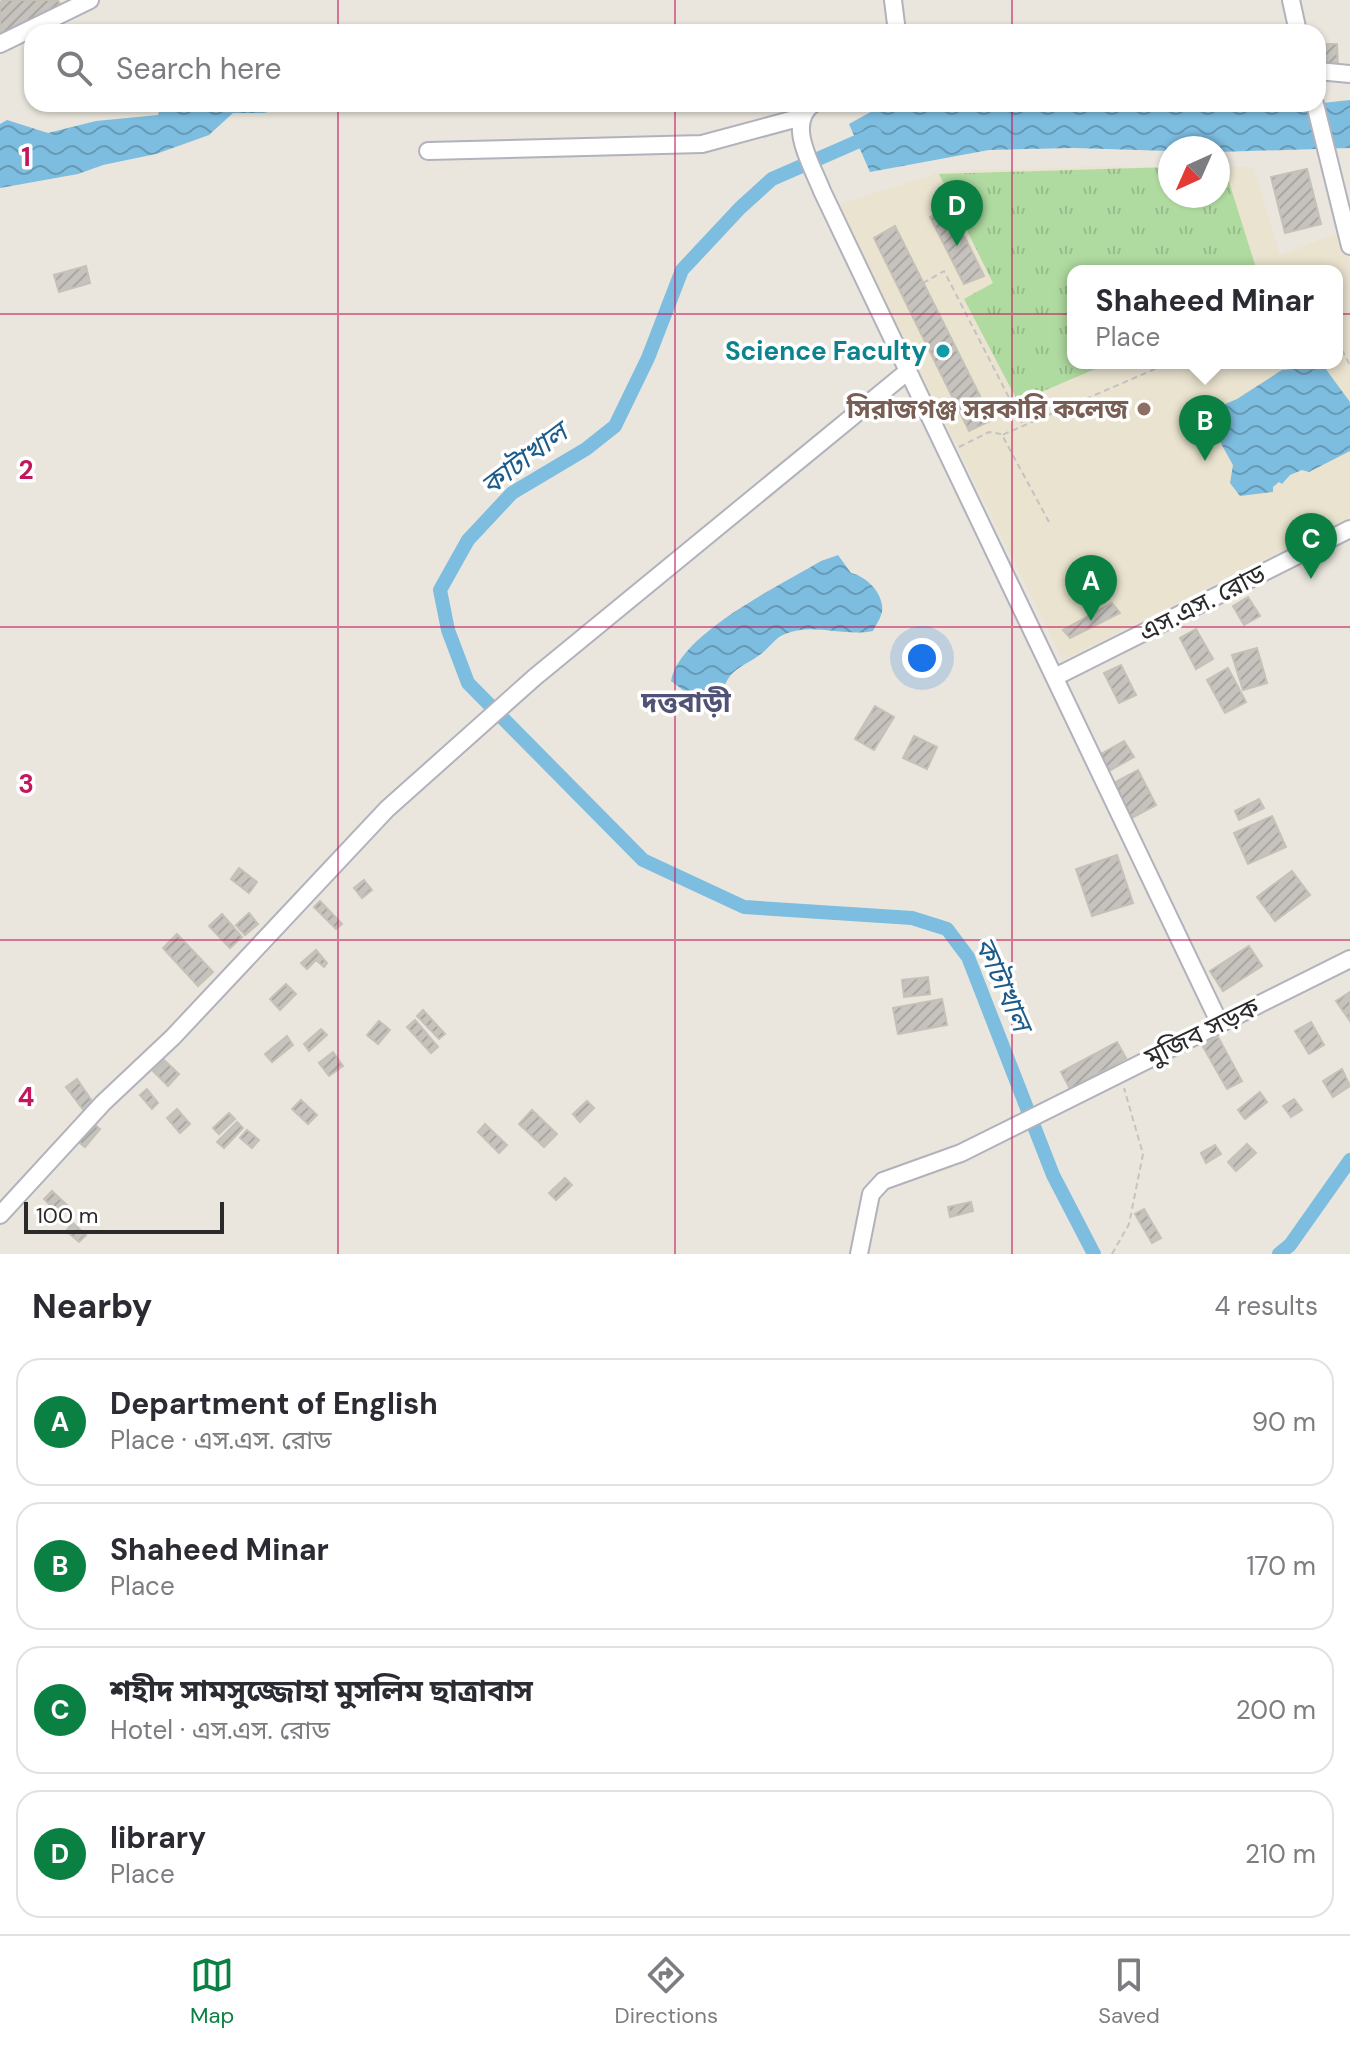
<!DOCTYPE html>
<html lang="en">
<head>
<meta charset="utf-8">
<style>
  :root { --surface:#fff; --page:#f7f7f7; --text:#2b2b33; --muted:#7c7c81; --line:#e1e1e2; --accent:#0b8043 }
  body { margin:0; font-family:"DM Sans","Noto Sans Bengali",sans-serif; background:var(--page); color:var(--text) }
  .compass { position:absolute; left:1158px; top:136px; width:72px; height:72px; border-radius:50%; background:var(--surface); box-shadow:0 2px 6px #0004; rotate:225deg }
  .scale { position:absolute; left:24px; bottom:20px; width:200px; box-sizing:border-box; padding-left:8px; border:4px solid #2a2a2a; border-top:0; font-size:22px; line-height:28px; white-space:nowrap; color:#2a2a2a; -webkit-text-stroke:6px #fff; paint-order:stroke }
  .you { position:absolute; left:922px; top:658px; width:28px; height:28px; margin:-20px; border:6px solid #fff; border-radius:50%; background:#1a73e8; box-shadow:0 0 0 12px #1a73e833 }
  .badge { display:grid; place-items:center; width:52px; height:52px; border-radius:50%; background:var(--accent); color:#fff; font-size:26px; font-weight:700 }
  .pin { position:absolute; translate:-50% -66px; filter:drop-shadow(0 2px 4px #0008) }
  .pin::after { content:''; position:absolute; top:42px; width:28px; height:24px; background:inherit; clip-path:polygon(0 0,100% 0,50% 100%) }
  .popup { position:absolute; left:1067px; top:265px; width:276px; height:104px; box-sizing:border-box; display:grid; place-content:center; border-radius:16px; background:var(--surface); filter:drop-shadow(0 2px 6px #0005); font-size:26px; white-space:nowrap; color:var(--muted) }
  .popup b { font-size:30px; color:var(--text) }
  .popup::after { content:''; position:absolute; left:50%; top:100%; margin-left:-16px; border:16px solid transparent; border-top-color:var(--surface) }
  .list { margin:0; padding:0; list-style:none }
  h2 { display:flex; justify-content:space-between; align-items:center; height:104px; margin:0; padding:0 32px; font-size:34px }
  h2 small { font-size:26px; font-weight:400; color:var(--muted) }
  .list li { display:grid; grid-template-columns:52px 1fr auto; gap:24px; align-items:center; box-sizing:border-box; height:128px; margin:0 16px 16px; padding:0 16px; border:2px solid var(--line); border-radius:24px }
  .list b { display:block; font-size:30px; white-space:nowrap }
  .list p { margin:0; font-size:26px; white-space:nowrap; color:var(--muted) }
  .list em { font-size:26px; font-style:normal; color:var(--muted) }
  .icon { flex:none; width:44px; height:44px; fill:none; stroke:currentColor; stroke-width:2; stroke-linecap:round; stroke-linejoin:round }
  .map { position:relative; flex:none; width:1350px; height:1254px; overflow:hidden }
  .search { position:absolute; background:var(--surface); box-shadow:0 2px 6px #0004; left:24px; right:24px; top:24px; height:88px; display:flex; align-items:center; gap:20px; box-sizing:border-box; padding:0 28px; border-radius:24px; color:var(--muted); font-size:30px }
  .sheet { height:680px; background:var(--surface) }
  nav { display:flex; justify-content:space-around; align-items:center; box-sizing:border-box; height:112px; border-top:2px solid var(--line); background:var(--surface); font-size:22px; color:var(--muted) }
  nav a { display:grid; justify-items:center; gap:4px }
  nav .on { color:var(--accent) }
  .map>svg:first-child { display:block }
  .education { fill:#eae3cf; fill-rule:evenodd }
  .grass { fill:url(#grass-tufts) }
  .water { fill:url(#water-waves) }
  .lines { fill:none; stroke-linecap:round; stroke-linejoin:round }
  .canal { stroke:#7dbde0; stroke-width:14 }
  .building { fill:url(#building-hatch); stroke:#c5c1b7; stroke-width:2 }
  .minor-casing { stroke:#b1b2bc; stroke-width:20 }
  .path { stroke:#c3c3c3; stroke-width:2; stroke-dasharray:6 4; stroke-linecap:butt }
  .minor { stroke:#fff; stroke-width:16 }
  .grid { fill:none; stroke:#c2185b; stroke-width:2; stroke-opacity:0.55 }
  .culture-dot { fill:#0f9aa8; stroke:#fff; stroke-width:3 }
  .education-dot { fill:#8d6e63; stroke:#fff; stroke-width:3 }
  .labels { text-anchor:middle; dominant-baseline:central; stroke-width:7; stroke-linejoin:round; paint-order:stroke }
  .culture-label { font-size:26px; font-weight:bold; fill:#0d838f; stroke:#fff; text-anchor:end }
  .education-label { font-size:26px; font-weight:bold; fill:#785e54; stroke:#fff; text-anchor:end }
  .street-label { font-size:26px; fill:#2a2a2a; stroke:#fff }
  .water-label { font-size:28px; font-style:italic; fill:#1d5b8a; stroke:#fff }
  .neighbourhood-label { font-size:28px; font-weight:bold; fill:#505375; stroke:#fff }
  .grid-label { font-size:26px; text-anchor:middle; font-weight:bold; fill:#c2185b; stroke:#fff; stroke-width:7; stroke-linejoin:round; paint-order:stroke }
</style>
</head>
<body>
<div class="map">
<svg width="1350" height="1254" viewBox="0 0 1350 1254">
  <defs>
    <pattern id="grass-tufts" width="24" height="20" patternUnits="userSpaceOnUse" patternTransform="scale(2)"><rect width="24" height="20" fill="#afdaa0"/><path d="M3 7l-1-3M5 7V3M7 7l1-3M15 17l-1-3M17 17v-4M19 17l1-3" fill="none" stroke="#97bb8a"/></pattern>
    <pattern id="water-waves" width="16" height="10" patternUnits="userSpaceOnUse" patternTransform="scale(2)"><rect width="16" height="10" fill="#7dbde0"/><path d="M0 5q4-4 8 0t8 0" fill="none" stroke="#679ab6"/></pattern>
    <pattern id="building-hatch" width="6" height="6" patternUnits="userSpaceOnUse" patternTransform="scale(2)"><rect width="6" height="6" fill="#c6c2bd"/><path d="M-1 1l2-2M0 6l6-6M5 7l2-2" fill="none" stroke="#aaa7a3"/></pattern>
  </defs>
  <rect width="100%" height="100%" fill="#eae6dd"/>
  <path class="education" d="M1096,167L1170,168V196H1218V167H1253L1280,255L1341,232L1350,265V517L1063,660L837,205L935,174H929L971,170ZM1073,271H1337V363H1073Z"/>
  <path class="grass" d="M1218,166H1224L1257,271H1073V363H1109L1018,402L964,299L993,283L939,174L1170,167V196H1218Z"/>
  <path class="water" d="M1350,100V148L1218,152V148H1170V151L1074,148L989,150L870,172L849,124L885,104L1304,105Z
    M161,104H294L264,113H233L209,135L156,154L103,165L78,174L0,188V124L7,120L48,133L96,121L158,115Z
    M1304,368H1325L1350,402V451L1309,472L1302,470L1290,475L1282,484L1279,482L1273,487V492L1240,496L1230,483L1233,465L1214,431L1207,432L1205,425L1211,419L1213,409L1237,399L1282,370Z
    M838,555L851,573C865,576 880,590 882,605C884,614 877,623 873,631C843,637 814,622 785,634C776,637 769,648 761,654C752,661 737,667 730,676C719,691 725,701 701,704L671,681C679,634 781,585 821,561Z"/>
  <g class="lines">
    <path class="canal" d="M875,134L772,179L740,208L682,270L648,358L615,426L586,449L512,493L468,540L440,590L448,630L468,683L643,860L744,907L912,918L947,929L968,957L1053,1175L1094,1254
      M1279,1254L1290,1245L1350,1160"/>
  </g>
  <path class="building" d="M4,0H58L62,8L0,36V2Z
    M1322,44H1337L1338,69H1322Z
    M1307,169L1321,224L1285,233L1271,177Z
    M950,207L984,276L964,284L930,217Z
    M895,226L992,420L969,431L874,238Z
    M86,266L90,283L59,292L54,275Z
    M1248,597L1260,616L1244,625L1233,606Z
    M1112,603L1120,613L1070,638L1063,630Z
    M1196,629L1213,659L1196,669L1180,638Z
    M1257,648L1267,683L1243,690L1232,655Z
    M1121,665L1136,695L1119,703L1104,673Z
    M1228,668L1246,702L1225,713L1207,680Z
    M875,706L894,717L874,750L855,739Z
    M914,736L937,747L927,769L903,758Z
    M1124,741L1134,757L1109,771L1099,755Z
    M1138,770L1156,805L1130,819L1112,784Z
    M1259,799L1264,808L1239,820L1235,811Z
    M1272,816L1286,847L1248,864L1234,833Z
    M1117,855L1133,903L1092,916L1076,869Z
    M239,868L257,882L249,893L231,879Z
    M1292,871L1310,895L1275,921L1257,897Z
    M364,880L372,890L362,898L354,888Z
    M320,901L342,924L336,929L314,907Z
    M249,913L258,924L245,935L236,925Z
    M222,914L242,937L230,948L209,926Z
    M177,934L213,972L198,986L163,948Z
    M1249,946L1262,966L1223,991L1210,971Z
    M316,950L327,963L324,967L316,960L307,969L301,963Z
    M928,977L930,994L904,997L902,980Z
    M286,984L296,994L280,1010L270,999Z
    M1350,992V1021L1336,1001Z
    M942,999L947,1025L898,1034L893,1008Z
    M423,1010L445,1034L439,1039L417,1016Z
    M415,1020L438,1047L431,1053L407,1027Z
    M379,1021L390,1030L378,1044L367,1035Z
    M1311,1022L1324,1045L1309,1054L1295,1031Z
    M321,1029L327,1035L309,1051L304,1044Z
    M287,1036L293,1045L272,1062L265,1054Z
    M1218,1037L1242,1081L1227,1089L1202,1045Z
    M1117,1042L1126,1058L1070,1089L1061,1072Z
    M333,1052L343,1066L329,1076L319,1063Z
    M164,1060L179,1074L168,1086L153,1071Z
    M1342,1069L1350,1086L1333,1097L1323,1081Z
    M77,1079L94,1104L84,1111L66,1087Z
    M147,1089L158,1103L152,1109L140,1095Z
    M1260,1092L1267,1102L1245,1119L1238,1110Z
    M1294,1099L1302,1110L1291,1117L1283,1106Z
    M301,1100L317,1115L308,1124L292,1109Z
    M587,1101L594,1108L580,1122L573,1114Z
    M177,1109L190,1124L180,1133L167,1118Z
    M532,1110L557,1134L544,1147L519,1124Z
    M229,1113L235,1119L219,1134L213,1128Z
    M92,1122L100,1129L85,1147L76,1140Z
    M237,1122L243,1128L224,1148L217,1142Z
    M485,1124L507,1145L499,1153L478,1132Z
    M247,1130L259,1140L252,1148L240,1138Z
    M1247,1144L1256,1153L1236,1171L1228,1162Z
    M1215,1145L1221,1154L1206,1163L1201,1153Z
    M565,1178L572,1185L556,1200L549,1193Z
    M52,1191L69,1207L60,1215L44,1199Z
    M971,1202L973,1211L950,1217L948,1207Z
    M1144,1209L1161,1238L1152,1243L1135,1214Z
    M73,1223L86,1235L79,1242L66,1231Z"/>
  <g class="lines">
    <g class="minor-casing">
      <path id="minor" d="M893,0L897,32
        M1291,0L1298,32
        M0,44L90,0
        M1318,71L1350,74
        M813,104C785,123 813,167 822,191L1220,1024
        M1315,104L1350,246
        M428,151L702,144L802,117
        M1055,677L1350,529
        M0,1215L103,1103L173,1037L387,809L535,677L908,371
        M859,1254L871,1194L883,1181L961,1153L1350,959"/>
    </g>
    <path class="path" d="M923,283L944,271L1022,423
      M1337,341L1350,365
      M959,447L989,432L1001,434
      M1049,522L1002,435L1169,363
      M1112,1254L1129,1224L1143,1154L1124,1088"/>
    <use href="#minor" class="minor"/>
  </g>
  <path class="grid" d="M338,0V32M675,0V32M1012,0V32M338,104V1254M675,104V1254M1012,104V1254M0,314H1350M0,627H1350M0,940H1350"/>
  <circle class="culture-dot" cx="943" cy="351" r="8"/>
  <circle class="education-dot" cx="1144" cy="409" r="8"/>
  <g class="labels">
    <g class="culture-label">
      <text x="927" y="351">Science Faculty</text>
    </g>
    <g class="education-label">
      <text x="1128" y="409">সিরাজগঞ্জ সরকারি কলেজ</text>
    </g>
    <g class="street-label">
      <text transform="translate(1202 603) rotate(-27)">এস.এস. রোড</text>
      <text transform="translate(1202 1032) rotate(-26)">মুজিব সড়ক</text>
    </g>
    <g class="water-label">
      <text transform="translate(524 459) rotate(-37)">কাটাখাল</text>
      <text transform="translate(1003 984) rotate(66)">কাটাখাল</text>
    </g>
    <g class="neighbourhood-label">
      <text x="686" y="702">দত্তবাড়ী</text>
    </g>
  </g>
  <g class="grid-label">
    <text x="26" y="166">1</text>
    <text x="26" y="479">2</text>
    <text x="26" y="793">3</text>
    <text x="26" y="1106">4</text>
  </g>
</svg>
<svg class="compass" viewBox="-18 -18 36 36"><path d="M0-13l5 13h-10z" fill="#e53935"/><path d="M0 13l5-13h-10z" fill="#7c7c81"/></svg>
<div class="scale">100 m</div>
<div class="you"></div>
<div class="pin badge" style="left:1091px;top:621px">A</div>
<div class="pin badge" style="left:1205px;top:461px">B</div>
<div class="popup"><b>Shaheed Minar</b>Place</div>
<div class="pin badge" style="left:1311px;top:579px">C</div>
<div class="pin badge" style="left:957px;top:246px">D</div>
<div class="search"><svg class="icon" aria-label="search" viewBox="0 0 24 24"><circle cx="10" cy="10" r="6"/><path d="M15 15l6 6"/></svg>Search here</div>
</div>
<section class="sheet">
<h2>Nearby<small>4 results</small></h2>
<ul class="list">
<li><span class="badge">A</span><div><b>Department of English</b><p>Place · এস.এস. রোড</p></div><em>90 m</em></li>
<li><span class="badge">B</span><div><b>Shaheed Minar</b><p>Place</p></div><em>170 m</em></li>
<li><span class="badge">C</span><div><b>শহীদ সামসুজ্জোহা মুসলিম ছাত্রাবাস</b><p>Hotel · এস.এস. রোড</p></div><em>200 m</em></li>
<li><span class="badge">D</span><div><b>library</b><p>Place</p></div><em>210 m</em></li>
</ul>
</section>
<nav>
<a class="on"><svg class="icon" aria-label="map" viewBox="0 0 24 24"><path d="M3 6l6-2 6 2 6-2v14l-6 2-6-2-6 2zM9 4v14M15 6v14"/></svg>Map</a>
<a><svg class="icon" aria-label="directions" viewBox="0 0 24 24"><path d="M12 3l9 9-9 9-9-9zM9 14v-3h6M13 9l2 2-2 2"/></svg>Directions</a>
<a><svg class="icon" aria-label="saved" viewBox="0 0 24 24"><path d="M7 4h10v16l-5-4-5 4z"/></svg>Saved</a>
</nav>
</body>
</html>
